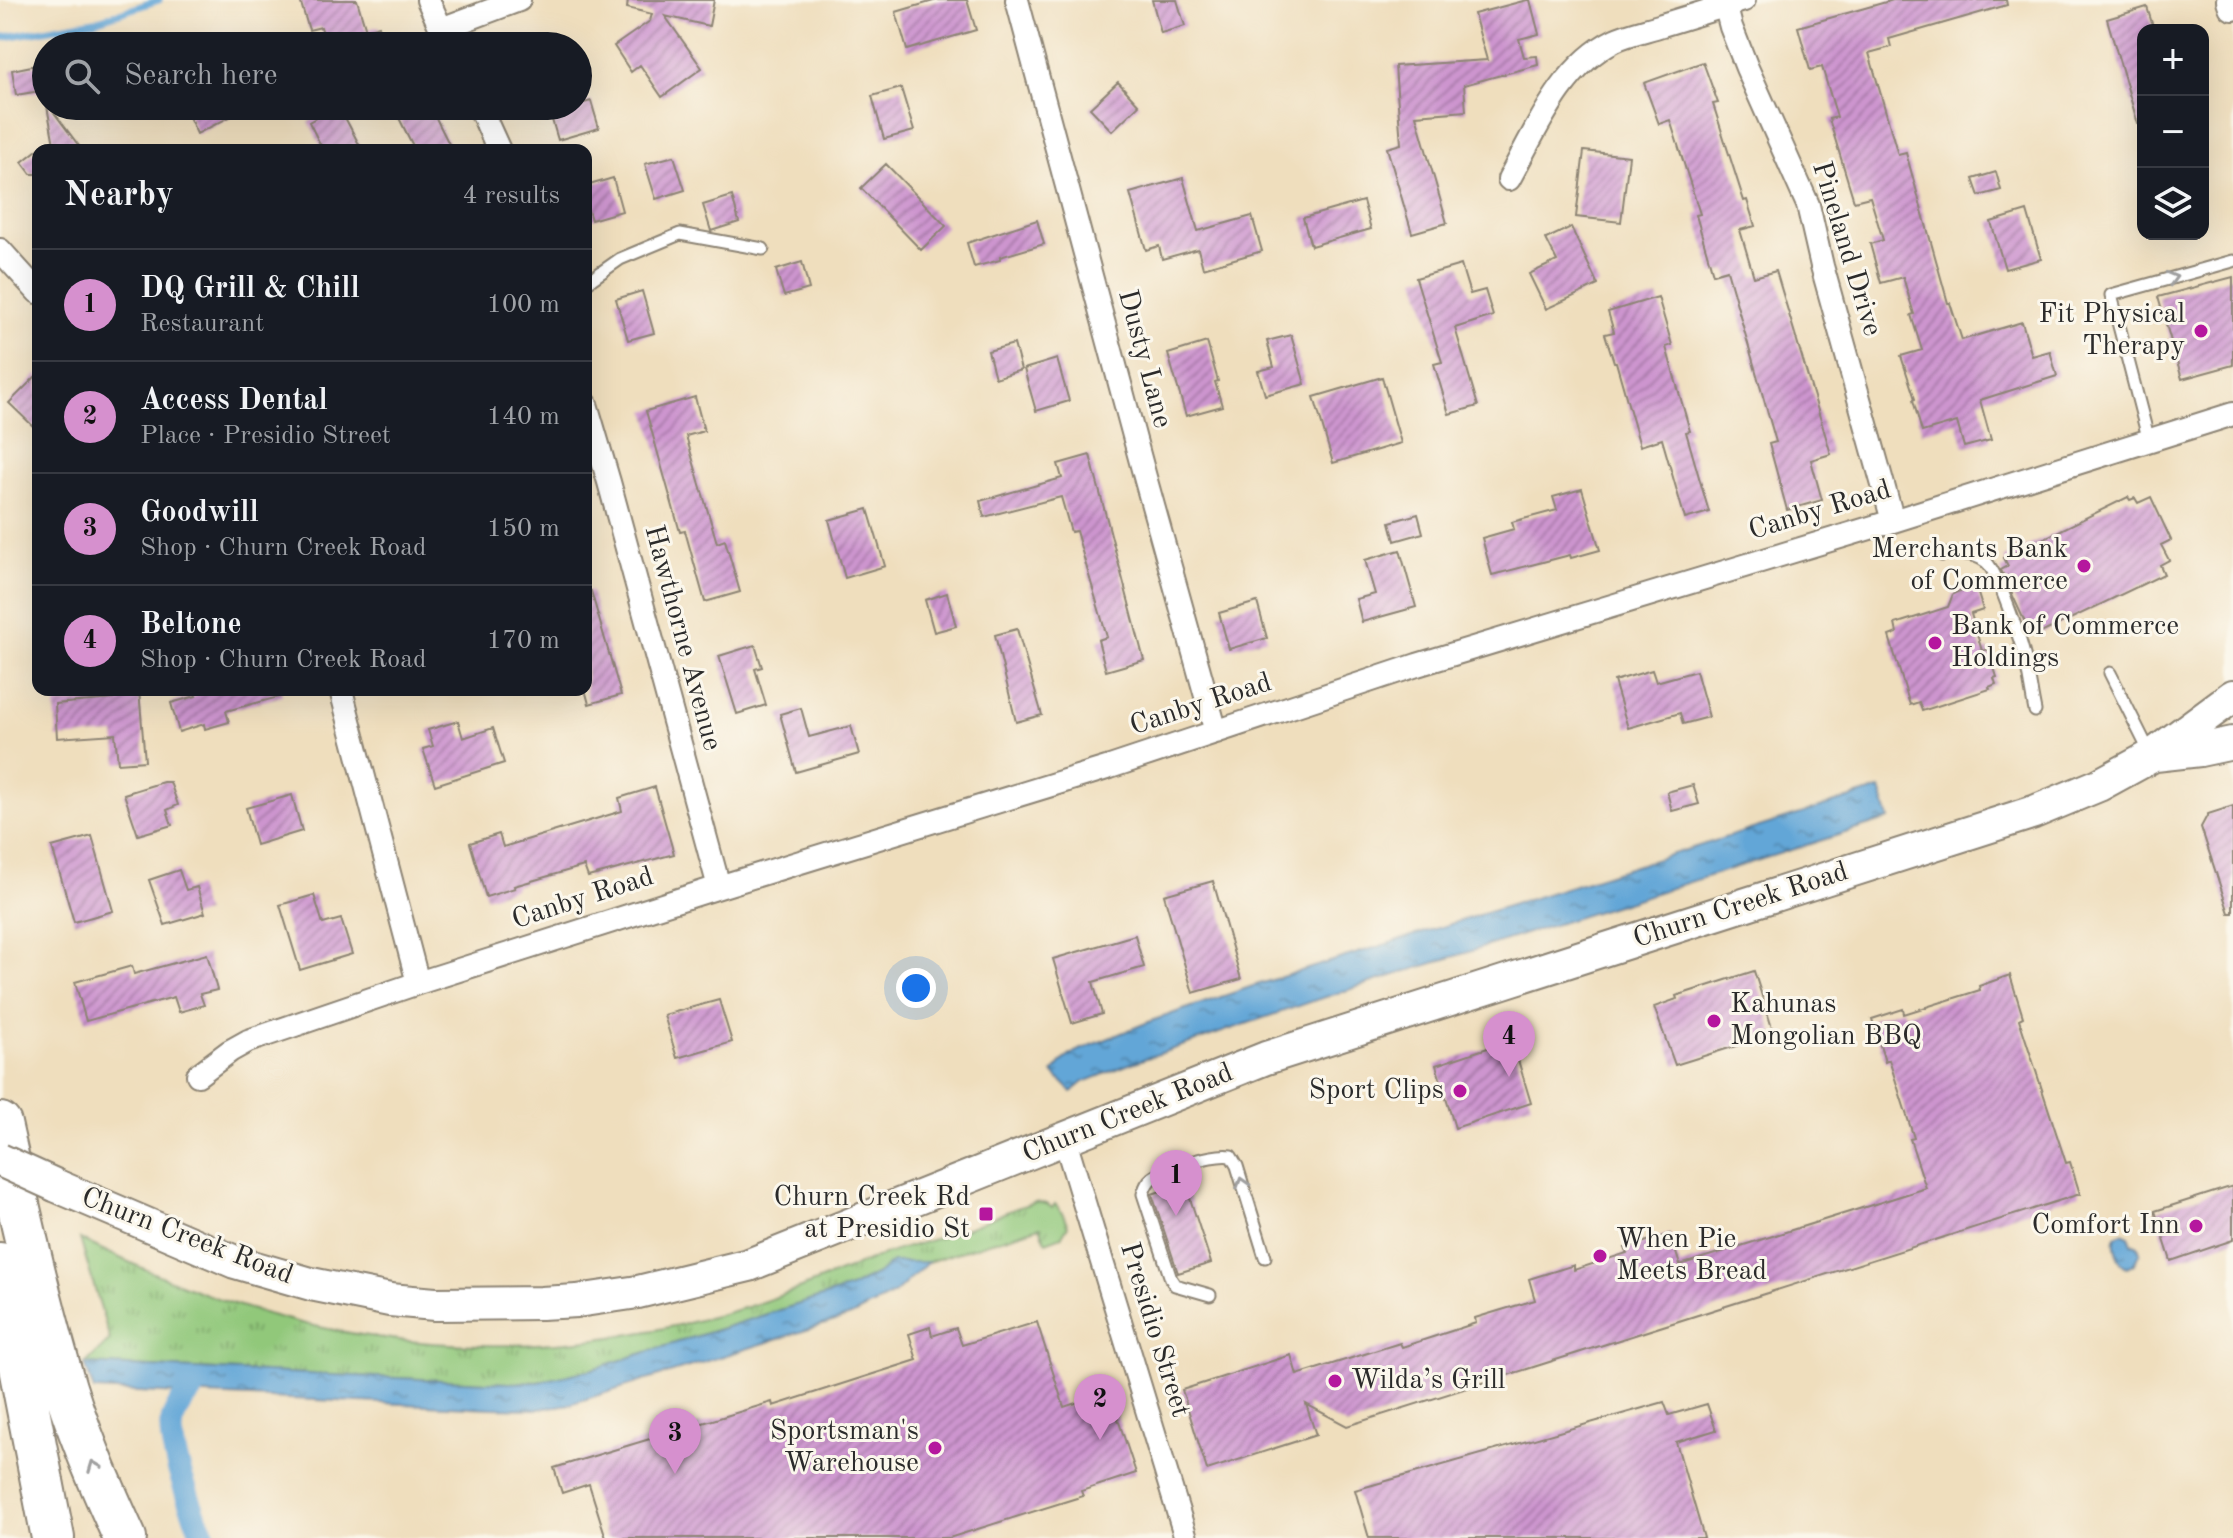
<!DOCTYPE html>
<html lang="en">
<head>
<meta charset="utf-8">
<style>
  :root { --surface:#171b24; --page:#242831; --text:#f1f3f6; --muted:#9ea1a6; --line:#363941; --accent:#d690ce }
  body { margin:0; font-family:"Old Standard TT",serif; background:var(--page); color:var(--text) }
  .controls { position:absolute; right:24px; top:24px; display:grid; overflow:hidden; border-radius:16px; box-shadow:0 8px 32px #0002 }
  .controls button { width:72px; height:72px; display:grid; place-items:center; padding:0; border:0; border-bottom:2px solid var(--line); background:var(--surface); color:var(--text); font:40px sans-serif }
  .you { position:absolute; left:916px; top:988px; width:28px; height:28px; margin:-20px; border:6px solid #fff; border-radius:50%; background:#1a73e8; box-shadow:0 0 0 12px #1a73e833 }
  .badge { display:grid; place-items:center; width:52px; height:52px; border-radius:50%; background:var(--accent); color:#111; font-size:26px; font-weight:700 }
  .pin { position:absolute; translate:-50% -66px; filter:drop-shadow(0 2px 4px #0008) }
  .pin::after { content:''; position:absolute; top:42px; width:28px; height:24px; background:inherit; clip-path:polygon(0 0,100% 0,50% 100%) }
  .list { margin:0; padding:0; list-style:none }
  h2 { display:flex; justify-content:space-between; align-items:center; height:104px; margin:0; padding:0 32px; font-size:34px }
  h2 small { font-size:26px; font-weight:400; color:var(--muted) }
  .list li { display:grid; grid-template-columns:52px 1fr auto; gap:24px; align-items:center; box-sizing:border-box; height:112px; padding:0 32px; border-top:2px solid var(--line) }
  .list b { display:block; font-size:30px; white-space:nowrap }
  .list p { margin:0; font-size:26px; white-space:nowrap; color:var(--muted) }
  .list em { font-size:26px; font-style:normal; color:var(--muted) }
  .icon { flex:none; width:44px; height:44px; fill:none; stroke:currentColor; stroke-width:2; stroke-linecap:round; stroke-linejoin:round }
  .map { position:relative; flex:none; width:2233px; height:1538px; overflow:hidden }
  .search { position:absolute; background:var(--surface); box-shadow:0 8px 32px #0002; left:32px; top:32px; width:560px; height:88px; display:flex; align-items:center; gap:20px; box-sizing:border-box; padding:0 28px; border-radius:44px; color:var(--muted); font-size:30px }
  .panel { position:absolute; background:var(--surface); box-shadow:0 8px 32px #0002; left:32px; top:144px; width:560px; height:552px; border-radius:16px }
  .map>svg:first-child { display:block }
  .grass { fill:url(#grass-tufts); stroke:#5e7a52; stroke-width:2 }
  .water { fill:url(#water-ripples); stroke:#466881; stroke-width:2 }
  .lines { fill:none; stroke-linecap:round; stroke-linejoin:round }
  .stream { stroke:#62a6d7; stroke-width:7 }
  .canal { stroke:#62a6d7; stroke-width:24 }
  .building { fill:url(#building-hatch) }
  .service-casing { stroke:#8d8474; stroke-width:15 }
  .minor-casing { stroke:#8d8474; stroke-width:26 }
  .tertiary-casing { stroke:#8d8474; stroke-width:32 }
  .secondary-casing { stroke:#8d8474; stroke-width:36 }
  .motorway-casing { stroke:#8d8474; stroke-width:46 }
  .service { stroke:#fff; stroke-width:11 }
  .minor { stroke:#fff; stroke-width:22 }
  .tertiary { stroke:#fff; stroke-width:28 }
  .secondary { stroke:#fff; stroke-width:32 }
  .motorway { stroke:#fff; stroke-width:42 }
  .secondary-bridge-casing { stroke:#8d8474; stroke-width:36; stroke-linecap:butt }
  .secondary-bridge { stroke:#fff; stroke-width:32 }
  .oneway { stroke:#a0a0a0 }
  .poi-dot { fill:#b5179e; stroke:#fbf7ec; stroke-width:3 }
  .labels { text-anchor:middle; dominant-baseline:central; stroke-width:6; stroke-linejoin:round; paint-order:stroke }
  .street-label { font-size:28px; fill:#2b2b2b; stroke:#fbf7ec }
  .poi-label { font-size:28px; fill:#2b2b2b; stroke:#fbf7ec; text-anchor:end }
</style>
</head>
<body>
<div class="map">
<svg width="2233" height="1538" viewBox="0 0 2233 1538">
  <defs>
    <pattern id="grass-tufts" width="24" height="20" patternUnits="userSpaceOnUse" patternTransform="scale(2)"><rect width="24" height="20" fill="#91c87a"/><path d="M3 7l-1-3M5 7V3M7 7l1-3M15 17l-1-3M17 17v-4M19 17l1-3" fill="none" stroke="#77a364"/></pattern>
    <pattern id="water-ripples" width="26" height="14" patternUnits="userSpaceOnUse" patternTransform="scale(2)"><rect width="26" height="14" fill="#62a6d7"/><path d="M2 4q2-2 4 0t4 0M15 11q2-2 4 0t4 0" fill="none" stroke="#5187af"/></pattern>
    <pattern id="building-hatch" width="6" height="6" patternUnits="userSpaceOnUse" patternTransform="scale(2)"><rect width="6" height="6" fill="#cd95cf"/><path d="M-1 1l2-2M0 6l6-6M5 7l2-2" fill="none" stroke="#a77aa8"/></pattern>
  </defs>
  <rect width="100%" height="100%" fill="#fbf7ec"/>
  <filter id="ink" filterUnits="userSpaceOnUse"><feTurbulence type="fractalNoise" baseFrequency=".0125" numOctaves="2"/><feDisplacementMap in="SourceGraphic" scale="16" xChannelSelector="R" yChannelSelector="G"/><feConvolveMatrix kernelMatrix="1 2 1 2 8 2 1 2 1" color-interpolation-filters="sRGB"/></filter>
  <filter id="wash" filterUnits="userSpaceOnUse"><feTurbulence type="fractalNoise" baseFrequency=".006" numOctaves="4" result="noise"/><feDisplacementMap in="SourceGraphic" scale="32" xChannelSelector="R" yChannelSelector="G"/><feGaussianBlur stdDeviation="1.8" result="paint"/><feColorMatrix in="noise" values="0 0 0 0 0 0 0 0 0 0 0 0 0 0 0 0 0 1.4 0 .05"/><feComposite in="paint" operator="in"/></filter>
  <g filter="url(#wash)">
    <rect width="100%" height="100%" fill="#efdebd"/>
    <path class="grass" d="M1035,1202L1047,1204L1052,1208L1055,1204L1063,1214L1068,1226L1062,1236L1046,1242L1040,1227L928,1262H892L879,1273L850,1288L593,1369C565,1377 538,1383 509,1383L85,1364L110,1340L80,1239C131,1264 183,1287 237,1305C403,1359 584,1358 750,1306C795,1292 837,1273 881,1256C907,1246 935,1240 962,1230C986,1221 1010,1209 1035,1202Z"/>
    <path class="water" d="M1880,789L1889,819L1313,1001L1132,1063L1084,1082L1072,1092L1053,1073L1064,1060L1075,1052L1151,1021L1253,986Z
      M2122,1233L2129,1236L2132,1243L2137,1244L2140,1252L2134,1264L2127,1267C2118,1263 2112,1245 2116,1236Z
      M892,1262H928L894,1294L851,1316L570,1404L539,1409L492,1408L94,1390L85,1364L509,1383L538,1382L593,1369L850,1288L879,1273Z"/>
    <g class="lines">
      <path class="stream" d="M0,38L95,21L159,0"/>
      <path class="canal" d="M199,1382C189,1393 174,1408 172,1424C168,1448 194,1516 205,1538"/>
    </g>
    <g id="blocks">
      <path class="building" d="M300,0H357L366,30L379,26L384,46H327L321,27L309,30Z
        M628,0H714L709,26L665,16L702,68L662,97L640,65L631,72L614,46L650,21L652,14L627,8Z
        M937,0H967L976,30L907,50L896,12Z
        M1152,0H1177L1185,26L1161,33Z
        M1527,0H1530L1539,34L1519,39L1524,57L1537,56L1538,65L1464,85L1466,111L1416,115L1447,223L1412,233L1387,148L1401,144L1395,66L1487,60L1474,14Z
        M1893,0H2006L2007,5L1889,39L1891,47L1869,53L1898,155L1906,153L1948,303H1950L1962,340L2022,322L2032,356L2050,351L2057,376L1980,400L1991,440L1964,447L1957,422L1922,432L1913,400L1915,399L1901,356L1922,350L1911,315L1914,314L1903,277L1881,283L1870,244L1883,240L1870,197L1854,201L1829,119L1837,117L1822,67L1810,70L1798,27Z
        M2147,7L2154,30H2143V124H2138L2107,19Z
        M1703,62L1718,103L1713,104L1744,201L1747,200L1755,226L1740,230L1754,277L1776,271L1831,454L1811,460L1822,500L1787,510L1769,444L1776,442L1727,270L1713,274L1696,215L1700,214L1670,120L1659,124L1644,83Z
        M46,63V90L16,95L12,70Z
        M1118,82L1139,105L1112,131L1090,108Z
        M901,88L914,131L884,139L872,96Z
        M591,101L599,128L558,140L550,113Z
        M47,106H49L82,150H55Z
        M184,106H251L197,134Z
        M337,106H339L362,150H323L309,122Z
        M393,106H430L452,150H415Z
        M46,143V150H38V174H31L22,162Z
        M1584,151L1629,156L1621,222L1576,217Z
        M674,156L685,190L656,199L645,164Z
        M886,164L946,226L921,250L861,188Z
        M1996,172L2001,190L1979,196L1973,179Z
        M613,178L622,211L591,220L586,204V186Z
        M1183,178L1198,231L1252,216L1262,251L1203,268L1198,249L1162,259L1159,246L1146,250L1130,193Z
        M732,196L739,222L711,231L703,205Z
        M1363,201L1371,229L1311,246L1303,218Z
        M2027,211L2041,259L2005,269L1991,222Z
        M1037,220L1044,244L1000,257V260L974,267L967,243Z
        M1571,227L1598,285L1546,309L1529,274L1557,261L1546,239Z
        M802,262L809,289L784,296L776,270Z
        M1461,265L1470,294L1485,290L1493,316L1455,328L1478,406L1449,414L1434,364L1442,362L1416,278Z
        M2233,277V365L2182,379L2158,297Z
        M642,291L654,333L628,340L616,299Z
        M1658,297L1672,345L1666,347L1690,431L1686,432L1709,512L1685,519L1662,439L1640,446L1616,362H1614L1605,334L1614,332L1608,312Z
        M1291,335L1305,384L1265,395L1258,371L1274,367L1267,341Z
        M1207,342L1218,381L1215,382L1222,406L1186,416L1168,354Z
        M1014,344L1021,370L995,378L988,351Z
        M1057,359L1069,401L1036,411L1024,369Z
        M38,374V431L9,403Z
        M1382,377L1401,443L1333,463L1314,397Z
        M695,397L704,431L686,436L717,543L725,540L740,592L705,602L685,531L680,532L646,411Z
        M1090,455L1144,660L1106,671L1098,640L1107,637L1076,531L1071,532L1061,497L984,517L980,501L1062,478L1058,464Z
        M1582,489L1600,550L1571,558L1570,555L1492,575L1482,538L1514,529L1512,522L1557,510L1553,497Z
        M2128,497L2130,500L2135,498L2138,503L2151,497L2171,540L2161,545L2169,560L2160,565L2164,574L2041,633L2037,625L2028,629L2001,570L2008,566L2004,558Z
        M868,509L885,566L845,578L829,520Z
        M1418,514L1423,533L1395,541L1390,522Z
        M1400,550L1416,607L1362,622L1356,599L1375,594L1365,560Z
        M1975,584L1983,610L1971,614L1982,651L1988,649L1997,677L1994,678L1996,684L1989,687L1990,689L1922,711L1919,702L1910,705L1889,636L1897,633L1895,624L1948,607L1953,594Z
        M591,591L621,695L589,704L586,693V592Z
        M947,593L956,626L934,632L925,600Z
        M1257,602L1267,638L1229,649L1219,613Z
        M1017,629L1042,715L1016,722L995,635Z
        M755,645L762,667L755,669L766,705L737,714L719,656Z
        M1652,670L1656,682L1696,671L1709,717L1683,724L1680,713L1628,728L1614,681Z
        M112,690H139L145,761L118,763L115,734L57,738L55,704L113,699Z
        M194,690H281L282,696L226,711L229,722L205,729L204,724L179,732L171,703L196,696Z
        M801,708L809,737L851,726L859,754L796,772L780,714Z
        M458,721L463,738L493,728L504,763L435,785L423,749L433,746L428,730Z
        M163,782H170L178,805L167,810L172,825L138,835L124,794Z
        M1693,785L1699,804L1672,811L1667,792Z
        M655,787L674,854L588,877L584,866L514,886L515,888L486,897L470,843L499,834L503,847L622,811L619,798Z
        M292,795L302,831L256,845L246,808Z
        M2233,806V913H2229L2201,827L2208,814Z
        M92,836L113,911L74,922L52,847Z
        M179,870L186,890L197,887L205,913L165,925L149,880Z
        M1213,881L1241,979L1193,993L1164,895Z
        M314,895L323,924L341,919L352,954L300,970L280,905Z
        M1135,935L1144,967L1093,982L1102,1014L1072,1023L1053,959Z
        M207,954L217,990L200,994L204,1005L179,1012L174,997L86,1021L75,982L132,966L134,974Z
        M1754,971L1774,1034L1675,1065L1654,1007L1677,999L1676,996Z
        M2010,975L2023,1017L2019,1019L2066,1163L2070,1162L2080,1194L1347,1426L1306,1404L1316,1435L1207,1470L1182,1390L1291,1355L1297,1375L1400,1343L1402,1347L1476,1323L1475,1318L1535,1300L1529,1279L1574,1265V1270L1627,1253L1625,1248L1670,1234L1680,1265L1926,1188L1910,1139L1914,1138L1889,1060L1885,1062L1872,1019L1903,1009L1904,1014L1980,990L1979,986Z
        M719,1000L732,1042L677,1058L664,1015Z
        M1512,1040L1531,1103L1455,1128L1436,1065Z
        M1185,1183L1211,1263L1178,1273L1152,1194Z
        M2233,1186V1240L2171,1261L2155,1211Z
        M1037,1322L1064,1407L1109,1392L1136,1473L1081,1491L1083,1496L949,1538H606L589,1484L562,1493L554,1468L772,1402L773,1406L917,1360L909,1334L930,1327L932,1336L956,1328L962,1345Z
        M1664,1402L1669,1415L1707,1404L1716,1430L1676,1442L1704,1538H1369L1355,1490Z"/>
    </g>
  </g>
  <g filter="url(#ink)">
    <use href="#blocks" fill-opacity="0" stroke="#8d8474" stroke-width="2"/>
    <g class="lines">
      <g class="service-casing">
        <path id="service" d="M586,283L620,259L680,234L763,249
          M2149,441L2111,295L2233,261
          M1942,555C1956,552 1974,553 1985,561C1997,569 2020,639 2024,655C2029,673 2031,692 2035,711
          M2110,673L2151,755
          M1210,1295L1175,1285L1171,1279L1143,1194C1145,1188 1146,1183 1152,1178C1166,1168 1214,1153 1231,1156L1237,1166L1265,1257"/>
      </g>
      <g class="minor-casing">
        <path id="minor" d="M428,0L449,46
          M1017,0L1145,477L1216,732
          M1724,0L1731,27L1747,68L1808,205L1822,266L1893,521
          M441,29L519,0
          M479,106L499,150
          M1509,179C1536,130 1562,66 1615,40C1630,33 1647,30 1662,25C1689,17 1717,8 1744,0
          M0,250L38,292
          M586,404L609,482L719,887
          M341,690L418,983
          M198,1075L230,1051L248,1041L418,983L719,887L1110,767L1417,665L1893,521L2233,414
          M1065,1140L1186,1538"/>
      </g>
      <g class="tertiary-casing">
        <path id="tertiary" d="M2231,0L2233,6"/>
      </g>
      <g class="secondary-casing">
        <path id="secondary" d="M2155,755L2200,750L2233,743
          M57,1186L235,1262L311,1284L390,1300L435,1304L541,1303L577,1301L638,1292L749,1265L1266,1058L2034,812L2099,785L2152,756L2233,696"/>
      </g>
      <g class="motorway-casing">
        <path id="motorway" d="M0,1124C18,1205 36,1287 59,1367C75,1426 100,1483 125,1538
          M0,1264L53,1538"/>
      </g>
      <use href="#service" class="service"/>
      <use href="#minor" class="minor"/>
      <use href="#tertiary" class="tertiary"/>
      <use href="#secondary" class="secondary"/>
      <use href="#motorway" class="motorway"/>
      <g class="secondary-bridge-casing">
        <path id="secondary-bridge" d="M0,1160L57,1186"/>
      </g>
      <use href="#secondary-bridge" class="secondary-bridge"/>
    </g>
    <defs><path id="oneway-chevron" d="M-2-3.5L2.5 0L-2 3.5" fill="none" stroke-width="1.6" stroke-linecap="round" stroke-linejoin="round" transform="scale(2)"/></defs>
    <g class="oneway">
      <use href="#oneway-chevron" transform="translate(2172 278) rotate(-16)"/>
      <use href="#oneway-chevron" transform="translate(1242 1183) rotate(-107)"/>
      <use href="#oneway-chevron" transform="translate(94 1466) rotate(-111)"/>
    </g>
  </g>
  <g class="poi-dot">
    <circle cx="2201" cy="331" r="8"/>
    <circle cx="2084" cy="566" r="8"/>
    <circle cx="1935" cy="643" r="8"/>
    <circle cx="1714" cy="1021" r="8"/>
    <circle cx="1460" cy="1091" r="8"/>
    <rect x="978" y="1206" width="16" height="16" rx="4"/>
    <circle cx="2196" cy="1226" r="8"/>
    <circle cx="1600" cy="1256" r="8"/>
    <circle cx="1335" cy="1381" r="8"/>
    <circle cx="935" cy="1448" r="8"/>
  </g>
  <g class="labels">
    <g class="street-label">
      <text transform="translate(1846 249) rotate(73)">Pineland Drive</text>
      <text transform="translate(1144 359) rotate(75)">Dusty Lane</text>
      <text transform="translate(1820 511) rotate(-17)">Canby Road</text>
      <text transform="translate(682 638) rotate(75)">Hawthorne Avenue</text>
      <text transform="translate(1201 705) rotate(-18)">Canby Road</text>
      <text transform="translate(583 899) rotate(-18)">Canby Road</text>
      <text transform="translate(1741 906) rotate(-18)">Churn Creek Road</text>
      <text transform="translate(1128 1114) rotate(-22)">Churn Creek Road</text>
      <text transform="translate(187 1237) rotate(21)">Churn Creek Road</text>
      <text transform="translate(1154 1330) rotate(73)">Presidio Street</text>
    </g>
    <g class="poi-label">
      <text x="2185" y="315">Fit Physical<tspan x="2185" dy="32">Therapy</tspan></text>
      <text x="2068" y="550">Merchants Bank<tspan x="2068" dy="32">of Commerce</tspan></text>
      <text x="1951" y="627" text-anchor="start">Bank of Commerce<tspan x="1951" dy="32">Holdings</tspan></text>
      <text x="1730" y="1005" text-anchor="start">Kahunas<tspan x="1730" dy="32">Mongolian BBQ</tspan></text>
      <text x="1444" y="1091">Sport Clips</text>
      <text x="970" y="1198">Churn Creek Rd<tspan x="970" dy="32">at Presidio St</tspan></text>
      <text x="2180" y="1226">Comfort Inn</text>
      <text x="1616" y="1240" text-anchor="start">When Pie<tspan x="1616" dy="32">Meets Bread</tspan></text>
      <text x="1351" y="1381" text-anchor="start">Wilda’s Grill</text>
      <text x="919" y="1432">Sportsman's<tspan x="919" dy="32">Warehouse</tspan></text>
    </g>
  </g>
</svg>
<div class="controls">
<button>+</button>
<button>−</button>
<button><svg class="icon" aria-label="layers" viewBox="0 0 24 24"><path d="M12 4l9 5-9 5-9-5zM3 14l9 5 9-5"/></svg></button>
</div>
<div class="you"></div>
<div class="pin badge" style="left:1176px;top:1216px">1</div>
<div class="pin badge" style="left:1100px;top:1440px">2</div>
<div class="pin badge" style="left:675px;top:1474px">3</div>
<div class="pin badge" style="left:1509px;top:1077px">4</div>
<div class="search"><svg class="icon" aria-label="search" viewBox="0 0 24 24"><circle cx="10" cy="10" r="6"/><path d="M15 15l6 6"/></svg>Search here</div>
<section class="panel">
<h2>Nearby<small>4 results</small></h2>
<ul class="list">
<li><span class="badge">1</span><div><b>DQ Grill &amp; Chill</b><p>Restaurant</p></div><em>100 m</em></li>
<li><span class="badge">2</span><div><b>Access Dental</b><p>Place · Presidio Street</p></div><em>140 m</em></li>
<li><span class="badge">3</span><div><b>Goodwill</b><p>Shop · Churn Creek Road</p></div><em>150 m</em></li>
<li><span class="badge">4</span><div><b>Beltone</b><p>Shop · Churn Creek Road</p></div><em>170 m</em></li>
</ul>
</section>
</div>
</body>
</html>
